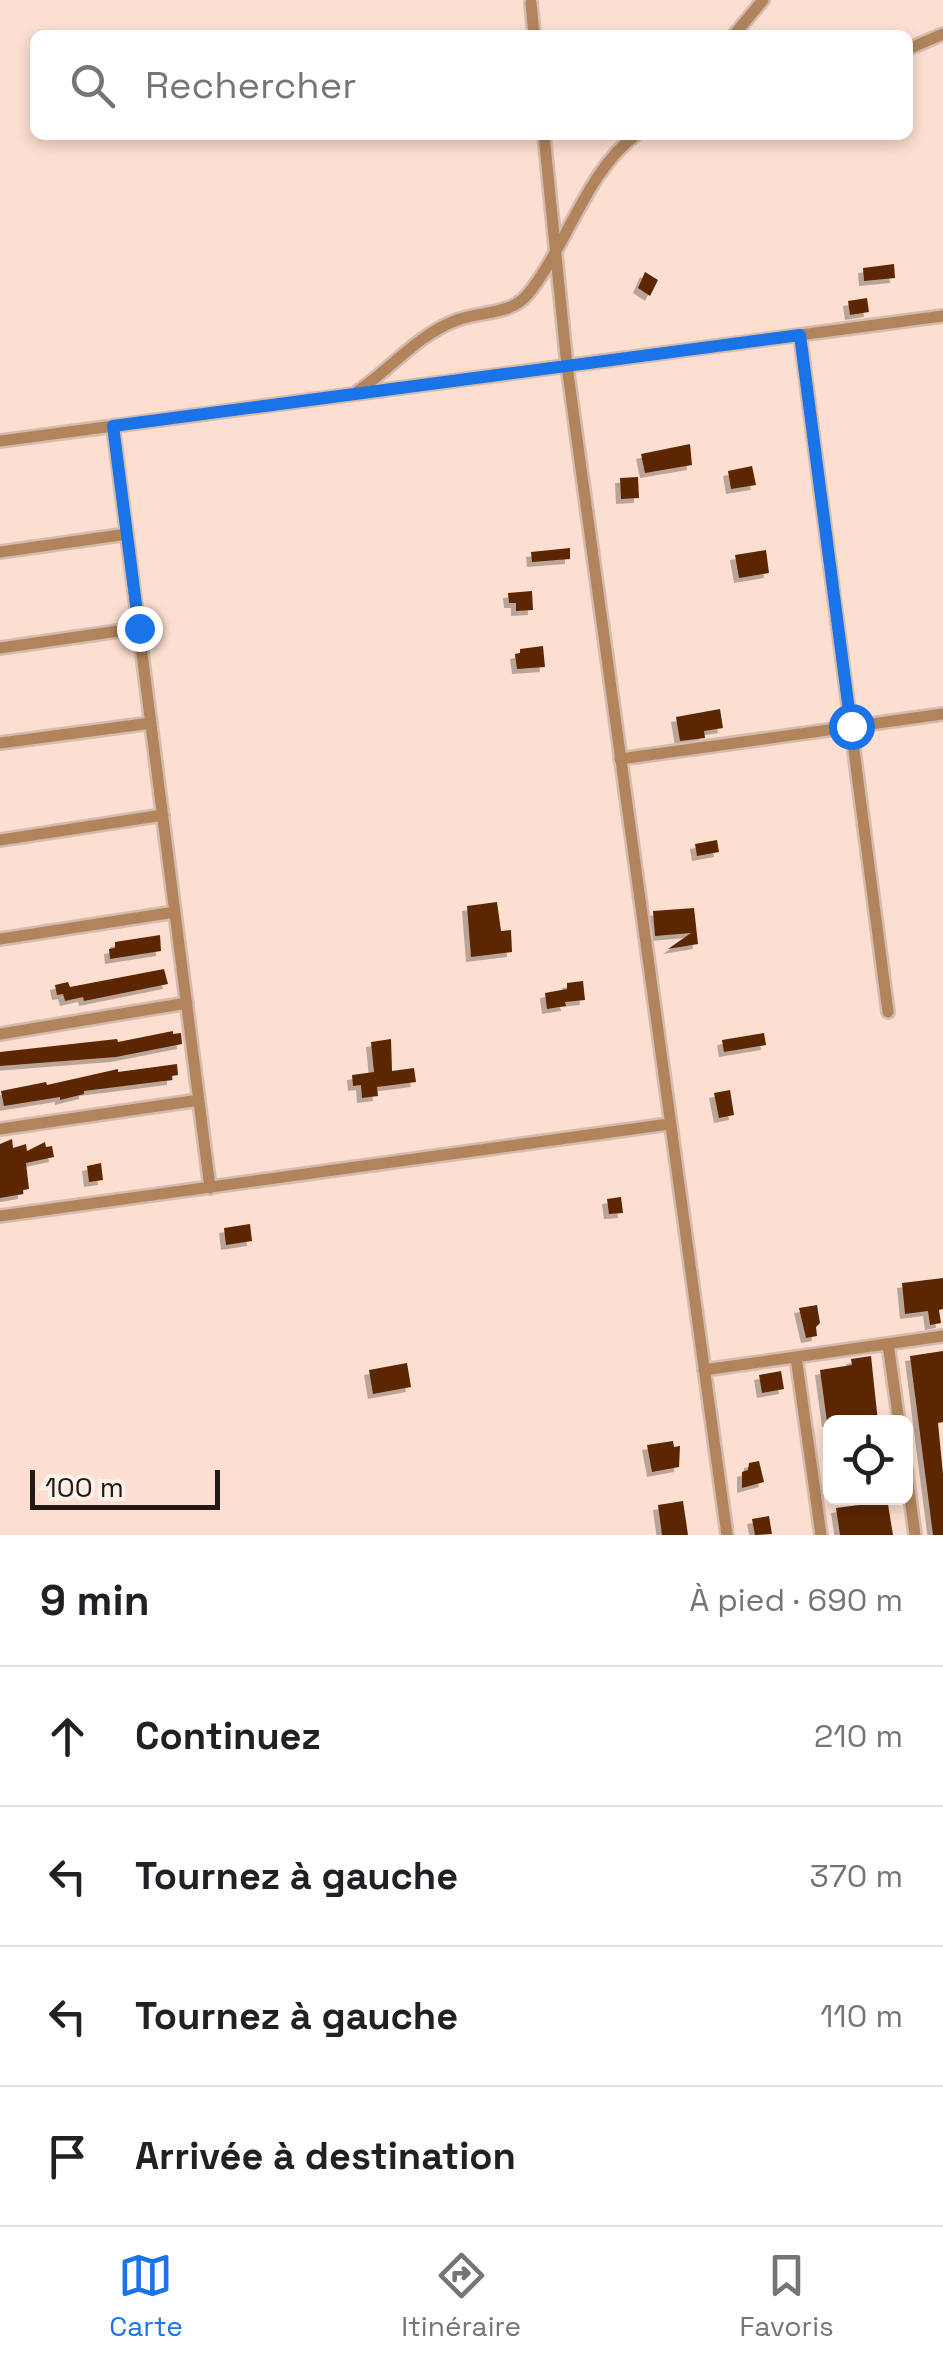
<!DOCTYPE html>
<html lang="fr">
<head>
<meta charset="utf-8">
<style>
  :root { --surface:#fff; --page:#f6f6f6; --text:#202124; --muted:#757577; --line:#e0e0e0; --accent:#1a73e8 }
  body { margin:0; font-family:"Space Grotesk",sans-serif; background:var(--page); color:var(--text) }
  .controls { position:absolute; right:30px; bottom:30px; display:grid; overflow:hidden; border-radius:15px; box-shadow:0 5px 15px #0003 }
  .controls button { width:90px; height:90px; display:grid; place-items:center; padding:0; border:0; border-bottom:2px solid var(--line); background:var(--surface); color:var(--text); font:50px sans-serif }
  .scale { position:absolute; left:30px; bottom:25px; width:190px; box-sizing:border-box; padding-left:10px; border:5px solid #231914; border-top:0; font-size:28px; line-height:35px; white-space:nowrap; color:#231914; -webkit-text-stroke:8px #fcf1eb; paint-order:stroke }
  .stop { position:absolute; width:30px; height:30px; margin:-22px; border:8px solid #1a73e8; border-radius:50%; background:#fff }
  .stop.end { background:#1a73e8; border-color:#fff; box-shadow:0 2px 10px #0008 }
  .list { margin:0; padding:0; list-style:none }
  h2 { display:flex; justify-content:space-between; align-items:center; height:130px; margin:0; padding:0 40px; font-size:42px }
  h2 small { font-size:32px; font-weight:400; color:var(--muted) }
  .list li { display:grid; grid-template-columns:65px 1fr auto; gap:30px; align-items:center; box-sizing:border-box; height:140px; padding:0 40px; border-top:2px solid var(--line) }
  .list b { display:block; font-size:38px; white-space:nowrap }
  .list em { font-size:32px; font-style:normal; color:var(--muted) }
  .icon { flex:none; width:55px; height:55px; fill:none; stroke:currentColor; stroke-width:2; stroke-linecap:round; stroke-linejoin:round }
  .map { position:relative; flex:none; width:943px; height:1535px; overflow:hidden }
  .search { position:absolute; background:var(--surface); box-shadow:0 5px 15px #0003; left:30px; right:30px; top:30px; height:110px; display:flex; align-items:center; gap:25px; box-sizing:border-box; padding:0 35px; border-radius:15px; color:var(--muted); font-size:38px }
  .sheet { height:690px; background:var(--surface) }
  nav { display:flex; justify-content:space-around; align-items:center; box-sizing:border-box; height:140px; border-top:2px solid var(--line); background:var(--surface); font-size:28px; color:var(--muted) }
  nav a { display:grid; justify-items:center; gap:5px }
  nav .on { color:var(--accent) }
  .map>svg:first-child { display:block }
  .building { fill:#5c2600; filter:url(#shadow) }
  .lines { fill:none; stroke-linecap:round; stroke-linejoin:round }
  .minor-casing { stroke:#d5bbae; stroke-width:16 }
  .minor { stroke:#b1845c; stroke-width:11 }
  .route { stroke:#1a73e8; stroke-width:12 }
</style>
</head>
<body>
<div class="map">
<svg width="943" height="1535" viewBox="0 0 943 1535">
  <defs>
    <filter id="shadow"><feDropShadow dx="-5" dy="5" stdDeviation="0" flood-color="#0004"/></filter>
  </defs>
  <rect width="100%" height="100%" fill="#fcdfd0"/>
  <path class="building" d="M894,264L895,278L864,281L863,268Z
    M645,272L658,280L650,296L638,288Z
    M867,298L869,312L850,315L848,301Z
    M690,444L692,465L645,473L641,454Z
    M752,466L756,485L731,489L728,471Z
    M638,477L639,498L621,499L620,478Z
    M570,548V559L532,562L531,552Z
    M766,550L769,573L739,578L735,555Z
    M532,591L533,610L516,611V603H509L508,593Z
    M543,646L545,667L517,669L515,654L520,653V649Z
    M720,709L723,728L704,731L705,738L680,741L676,717Z
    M717,840L719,852L697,856L695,844Z
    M497,902L501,931L511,930L512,952L471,957L467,906Z
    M694,908L698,944L668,949L691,933L655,936L653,911Z
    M160,935L161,951L110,959L109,949L115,948V942Z
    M164,969L168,984L84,1001L83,997L65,1001L63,994L57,995L55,985L68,982L70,987Z
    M583,981L585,1000L565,1002L566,1006L547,1009L545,993L567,989V983Z
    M173,1031V1034L181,1033L182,1044L116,1057L0,1066V1052L117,1039L118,1042Z
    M764,1033L766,1045L724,1052L722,1040Z
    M391,1039L392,1071L414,1068L416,1082L377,1087L378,1096L362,1098L361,1085L353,1086L352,1075L374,1072L371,1042Z
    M177,1064L178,1075L172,1076V1080L84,1091V1094L60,1100V1097L4,1106L1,1091L46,1082L47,1085L118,1069V1072Z
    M730,1090L734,1115L719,1118L714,1093Z
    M12,1139L13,1148L26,1144L27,1151L45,1142L46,1147L52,1146L54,1157L26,1163L29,1189L23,1190V1194L0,1198V1144Z
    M101,1163L103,1180L89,1182L87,1166Z
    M621,1197L623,1213L609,1214L607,1199Z
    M250,1224L252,1241L226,1245L224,1228Z
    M943,1278V1309L939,1310L941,1323L930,1325L928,1311L905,1314L902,1283Z
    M817,1305L820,1323L816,1327L817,1336L806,1338L799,1308Z
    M943,1351V1422L938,1423L943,1474V1535H933L910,1356Z
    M871,1356L878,1422H827L820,1370L852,1365L851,1359Z
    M407,1363L411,1387L373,1394L369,1370Z
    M781,1371L784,1389L762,1393L759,1375Z
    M673,1441L674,1447L680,1446L679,1467L652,1472L647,1445Z
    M759,1461L764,1482L742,1488V1472L748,1470L749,1463Z
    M887,1498L893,1535H840L836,1508L867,1504L866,1499Z
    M683,1501L688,1535H662L658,1505Z
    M769,1516L772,1534L755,1535L752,1519Z"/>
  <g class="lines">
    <g class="minor-casing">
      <path id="minor" d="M531,3L534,35
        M734,35L763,0
        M908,49L943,34
        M544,135L567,366L727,1535
        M800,335L888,1012
        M358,391C392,368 417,335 457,320C481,311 511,315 528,294C567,246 587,170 636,135
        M113,426L210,1188
        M0,441L943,316
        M0,552L127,534
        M0,648L139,628
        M0,743L151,723
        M620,759L943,714
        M0,840L163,815
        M0,939L175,912
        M0,1034L187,1003
        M0,1129L199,1100
        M0,1216L669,1124
        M888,1344L899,1422
        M796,1357L821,1535
        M704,1370L943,1336
        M906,1468L915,1535"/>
    </g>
    <use href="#minor" class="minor"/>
  </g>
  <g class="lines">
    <path class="route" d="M139,628L113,426L800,335L851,726"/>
  </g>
</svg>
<div class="controls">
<button><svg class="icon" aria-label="locate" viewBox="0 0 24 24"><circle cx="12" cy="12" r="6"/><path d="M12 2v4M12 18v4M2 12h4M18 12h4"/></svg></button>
</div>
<div class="scale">100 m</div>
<div class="stop" style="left:851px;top:726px"></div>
<div class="stop end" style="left:139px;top:628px"></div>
<div class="search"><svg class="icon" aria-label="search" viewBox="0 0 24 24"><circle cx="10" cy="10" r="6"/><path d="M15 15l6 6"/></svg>Rechercher</div>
</div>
<section class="sheet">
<h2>9 min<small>À pied · 690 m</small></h2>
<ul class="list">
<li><svg class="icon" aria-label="ahead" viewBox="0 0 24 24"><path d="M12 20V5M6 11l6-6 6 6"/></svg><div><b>Continuez</b></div><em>210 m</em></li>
<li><svg class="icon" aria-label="left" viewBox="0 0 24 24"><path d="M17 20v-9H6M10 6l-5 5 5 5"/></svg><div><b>Tournez à gauche</b></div><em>370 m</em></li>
<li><svg class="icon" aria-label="left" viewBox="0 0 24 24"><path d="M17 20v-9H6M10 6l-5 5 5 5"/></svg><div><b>Tournez à gauche</b></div><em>110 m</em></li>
<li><svg class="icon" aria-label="arrive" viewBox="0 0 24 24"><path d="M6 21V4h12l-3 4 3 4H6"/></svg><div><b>Arrivée à destination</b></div></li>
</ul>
</section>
<nav>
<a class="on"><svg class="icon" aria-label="map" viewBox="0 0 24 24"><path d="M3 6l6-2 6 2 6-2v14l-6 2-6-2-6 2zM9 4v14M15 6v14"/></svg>Carte</a>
<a><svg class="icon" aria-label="directions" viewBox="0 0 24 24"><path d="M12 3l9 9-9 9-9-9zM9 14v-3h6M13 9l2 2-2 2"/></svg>Itinéraire</a>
<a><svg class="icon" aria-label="saved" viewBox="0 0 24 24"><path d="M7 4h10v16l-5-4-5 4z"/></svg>Favoris</a>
</nav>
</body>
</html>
